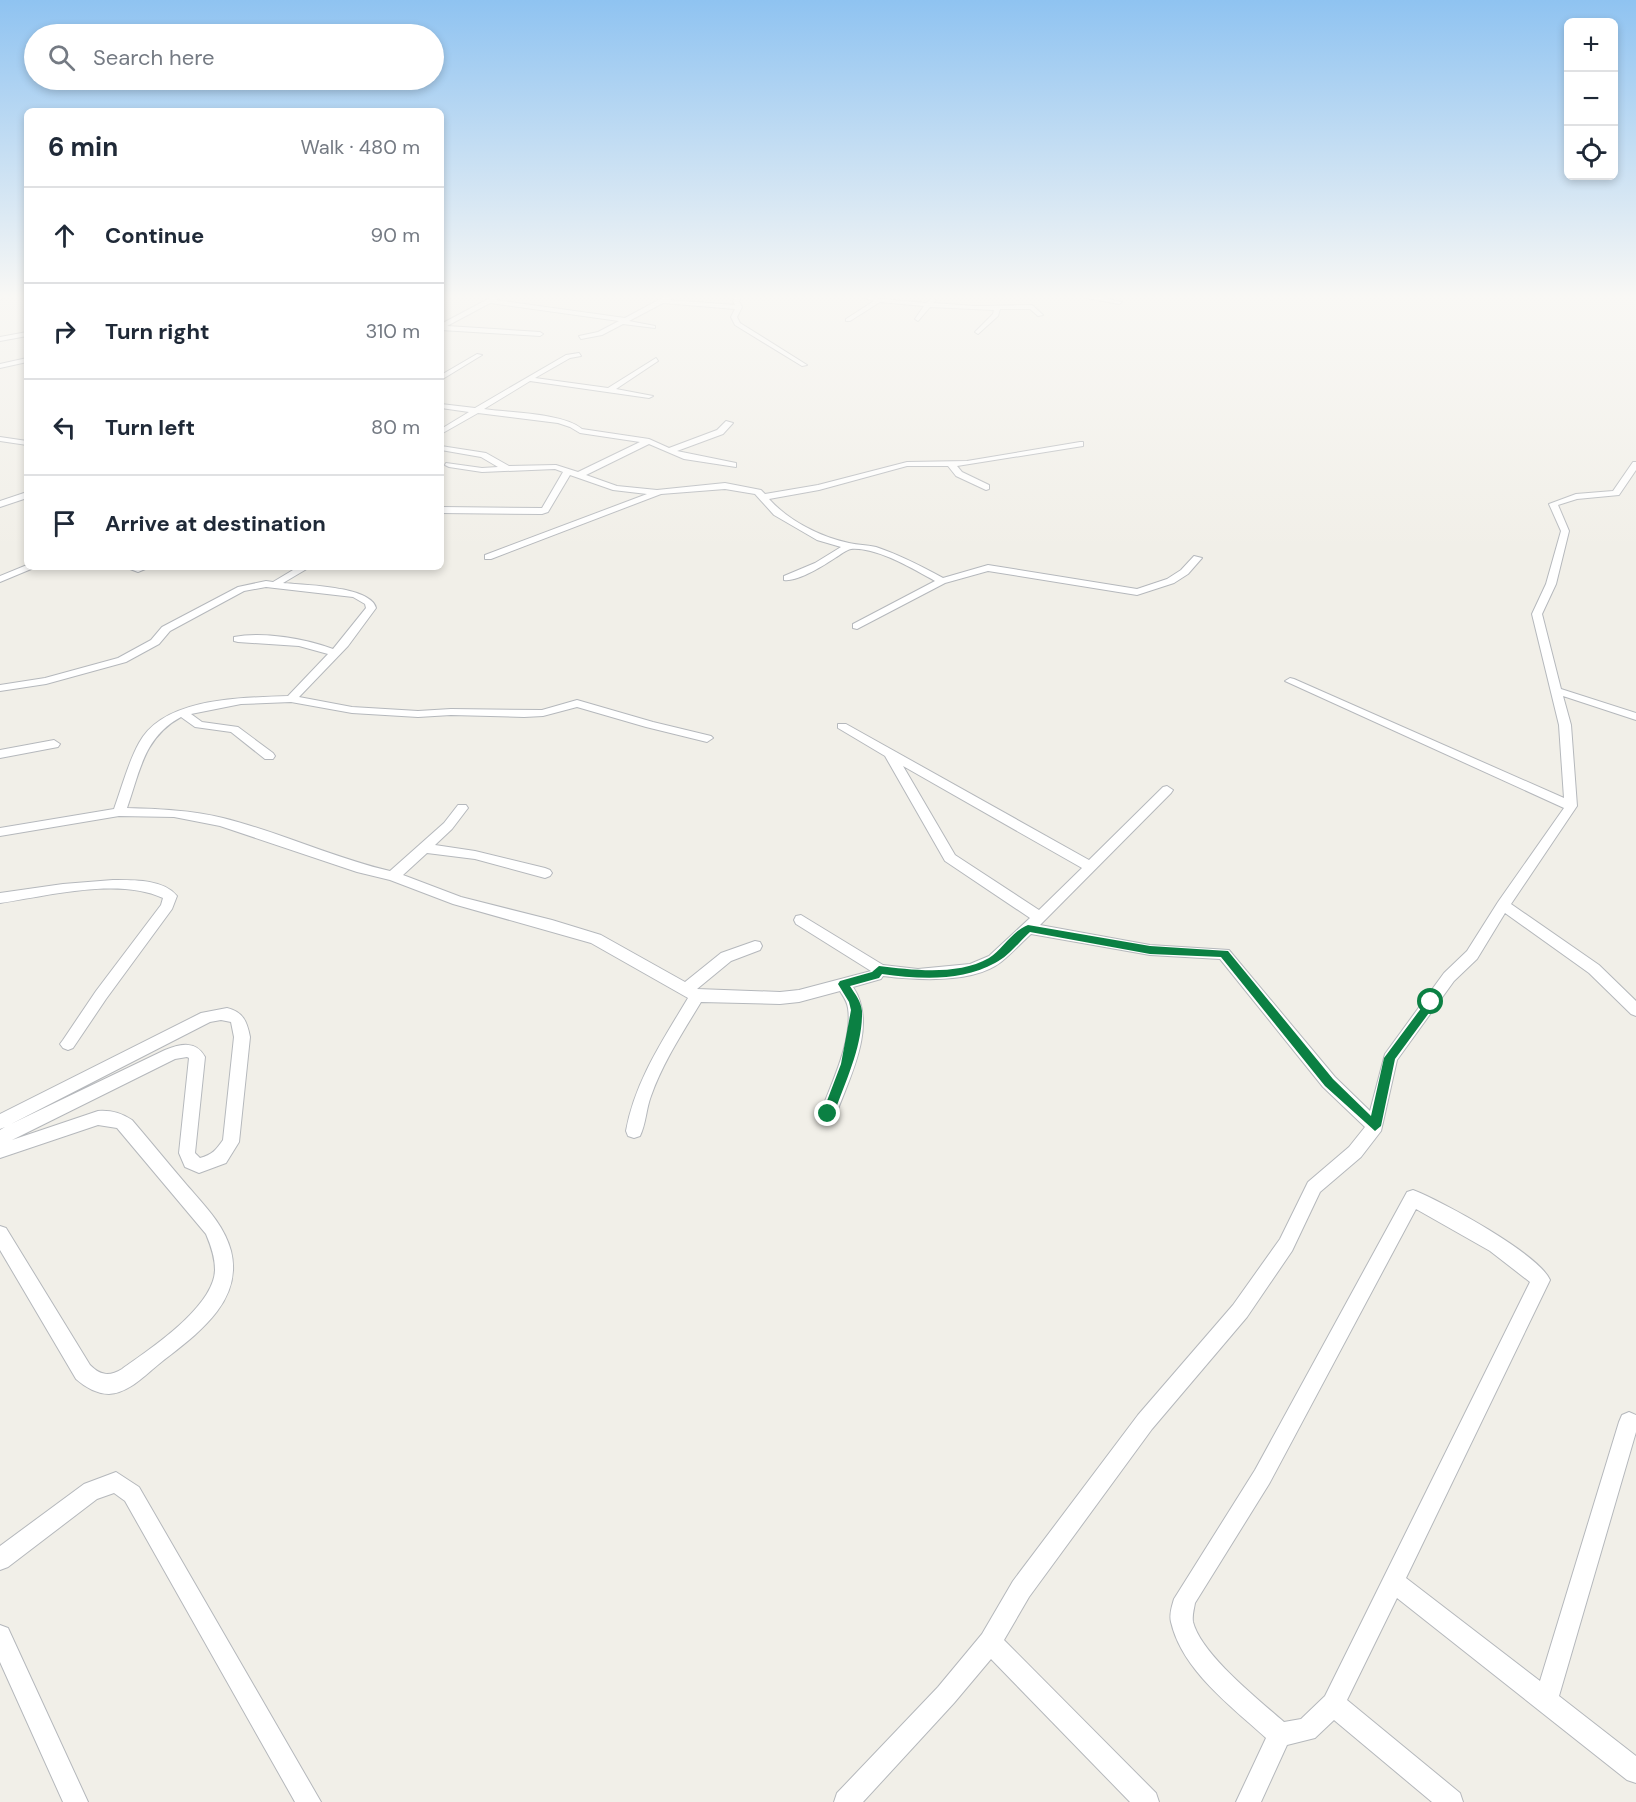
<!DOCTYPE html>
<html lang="en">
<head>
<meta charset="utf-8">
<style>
  :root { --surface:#fff; --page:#f6f6f7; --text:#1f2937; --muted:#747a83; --line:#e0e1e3 }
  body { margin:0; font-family:"DM Sans",sans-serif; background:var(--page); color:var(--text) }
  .controls { position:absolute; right:18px; top:18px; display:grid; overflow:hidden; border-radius:9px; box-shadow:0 3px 9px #0003 }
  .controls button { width:54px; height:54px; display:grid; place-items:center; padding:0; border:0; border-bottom:2px solid var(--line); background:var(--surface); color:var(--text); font:30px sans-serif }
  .stop { position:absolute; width:18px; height:18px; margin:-14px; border:4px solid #0b8043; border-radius:50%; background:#fff }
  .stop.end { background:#0b8043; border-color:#fff; box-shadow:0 2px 6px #0008 }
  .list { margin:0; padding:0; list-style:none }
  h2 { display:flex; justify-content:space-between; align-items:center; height:78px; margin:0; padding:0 24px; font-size:26px }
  h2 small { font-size:20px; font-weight:400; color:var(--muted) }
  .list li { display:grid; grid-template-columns:39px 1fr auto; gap:18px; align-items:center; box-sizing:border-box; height:96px; padding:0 24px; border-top:2px solid var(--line) }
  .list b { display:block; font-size:22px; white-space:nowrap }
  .list em { font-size:20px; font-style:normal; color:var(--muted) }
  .icon { flex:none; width:33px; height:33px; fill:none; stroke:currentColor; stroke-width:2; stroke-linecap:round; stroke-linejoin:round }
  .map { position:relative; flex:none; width:1636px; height:1802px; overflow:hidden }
  .search { position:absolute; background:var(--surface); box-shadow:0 3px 9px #0003; left:24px; top:24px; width:420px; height:66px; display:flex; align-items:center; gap:15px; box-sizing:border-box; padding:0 21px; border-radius:33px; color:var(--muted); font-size:22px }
  .panel { position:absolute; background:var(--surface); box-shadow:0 3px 9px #0003; left:24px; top:108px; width:420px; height:462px; border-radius:9px }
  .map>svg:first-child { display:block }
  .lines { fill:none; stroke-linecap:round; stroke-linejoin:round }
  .minor-casing { stroke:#b5b8bc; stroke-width:2 }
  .minor { fill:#fff; fill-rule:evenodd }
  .route { fill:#0b8043 }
</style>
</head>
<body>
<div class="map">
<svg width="1636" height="1802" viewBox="0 0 1636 1802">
  <rect width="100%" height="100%" fill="#f1efe8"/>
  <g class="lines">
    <g class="minor-casing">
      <path id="minor" d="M0,297H4L0,300Z
        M492,297H498L496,300L625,318L664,297H672L669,300L735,305L733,301L735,297H741L739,301L742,307L737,317L740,323L807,365L802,366L735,325L731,317L735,309L663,303L629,321L655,326V328L623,324L602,335L581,339L579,336L598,332L619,321L490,303L447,326L540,332L543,334L540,336L441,330V324Z
        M861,297L926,303L933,298L936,300L933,303L975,306L1032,305L1043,315L1038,316L1030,309H1000L998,316L978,334L975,332L993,314L994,310L930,307L918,321L915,319L924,306L880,302L850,321H846V319L874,301Z
        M1081,297H1099L1122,302L1119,304Z
        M27,332V336L0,341V337Z
        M579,353L581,356L570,358L535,378L608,388L656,358L658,361L616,389L653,396L649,398L530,381L484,409C510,413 563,413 582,429L649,439L669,448L717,430L726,421L733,423L723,434L677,451L736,463V467L684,459L649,444L586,475L617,486L657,490L725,483L761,490L765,494L818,485L907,462L967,461L1080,442H1083V446L957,466L962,472L989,485V489L986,490L956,476L948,466H907L819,490L769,499C789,521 820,537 849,543C858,545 867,545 876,547C900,555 921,566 943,578L988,565L1137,589L1167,579L1181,570L1194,556L1202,558L1188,574L1174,583L1137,595L988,571L945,583L857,629L853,628V624L935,581C913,569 877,547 851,549C846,550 840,555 835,558C823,566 797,582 784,580V576L815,563L841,547L817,540L774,515L755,494L725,489L661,494L491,559H485V555L647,494L613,490L570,475L548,512L542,514L441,513V507L542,508L563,472L555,469L482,472L449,467L445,465L446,463L482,468L498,467L481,457L441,450V446L486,453L509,466L556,465L578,472L640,442L580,433L570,427L558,423L478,413L441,434V429L469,412L441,408V404L475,408L566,355Z
        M477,354L482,355L441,380V375Z
        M27,358V362L0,368V364Z
        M0,437L27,441V445L0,441Z
        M1633,462H1636V470L1619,495L1577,499L1558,505L1569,531L1556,584L1542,614L1561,689L1636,713V720L1563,696L1571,725L1577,806L1511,904L1599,965L1636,1001V1016L1631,1014L1589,973L1505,913L1477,959L1454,981L1397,1060L1381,1131L1361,1157L1320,1192L1292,1251L1247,1317L1152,1429L1029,1597L1004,1640L1156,1793L1159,1802H1130L991,1659L954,1703L863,1802H834L837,1793L938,1687L982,1634L1013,1581L1138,1415L1233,1305L1280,1239L1308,1182L1349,1147L1365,1127L1323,1087L1220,959L1150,955L1031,934C1021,943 1011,954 1001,962C973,984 916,980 883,976L881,979L853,987C878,1024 850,1077 836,1114L834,1119L828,1121L822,1119L820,1114C831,1084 853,1040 848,1008C847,1001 843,996 840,991L799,1002L780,1004L701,1002C683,1032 663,1062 651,1096C646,1109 646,1124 640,1136L634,1138L628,1136L626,1131C635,1081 663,1040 688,998L591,943L453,904L390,880L357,872L220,826L174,817L119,816L0,836V828L114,809C122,787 128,763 139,743C164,697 241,698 288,696L328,654L299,646L238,642L234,641V637C263,631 307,639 333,649L366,608L365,604L353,597L266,587L244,591L170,631L159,644L126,662L46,684L0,691V685L45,678L118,658L151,640L162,627L238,587L266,581L273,582L298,567H310L283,583C303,585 371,586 376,608L348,646L299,697L352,707L418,711L451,709L542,710L577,700L653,722L711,736L713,738L707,742L646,727L577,707L543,716L524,717L451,715L418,717L352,713L291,702L241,704L191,714L202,722L238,727L273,753L275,756L273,759H265L231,732L195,727L181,717C144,737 140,771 127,808C159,809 191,810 223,818C280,832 333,858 390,871L444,823L458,805H466L468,808L452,829L435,845L475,851L545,868L550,870L552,873L550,876L545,878L475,859L427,853L403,875L461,897L552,920L601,935L685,982L721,953L755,941L760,942L762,946L760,950L731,961L697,989L780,992L799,990L871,971L796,924L794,920L796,916L801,915L883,965L918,969L970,964L989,956L1030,918L945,861L885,756L838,728V724H846L1089,860L1163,787L1167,786L1173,790L1171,793L1040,925L1150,945L1229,950L1335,1077L1370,1111L1385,1054L1444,973L1467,951L1498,902L1564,808L1285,681L1290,678L1294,679L1564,798L1559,725L1532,614L1546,584L1561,531L1549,504L1576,494L1613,491ZM903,766L1082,868L1039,910L955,855Z
        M27,492V498L0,507V501Z
        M27,565V567H36L0,582V576Z
        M125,567H150L138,572Z
        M54,740L60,744L58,747L0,758V750Z
        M113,880C132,880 164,879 177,896L172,909L106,999L73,1048L68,1050L63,1048L60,1044L63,1040L96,991L161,905L163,898C118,877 47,896 0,903V893L63,884Z
        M227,1008C243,1012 247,1021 250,1037L239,1142L226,1163L199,1173L185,1167L179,1153L189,1058L187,1057L175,1059L12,1140L98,1111C111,1110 121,1113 132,1120C150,1141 167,1162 185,1183C203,1204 224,1224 231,1251C244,1303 194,1336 159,1364C145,1375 129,1393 109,1394C97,1394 85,1387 76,1379L0,1250V1226L6,1228L90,1365C100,1375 109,1377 122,1369C150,1349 214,1307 215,1270C215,1257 211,1246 206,1234L117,1128L98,1125L0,1158V1130L5,1127L0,1129V1114L201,1013ZM221,1020L231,1022L234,1037L223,1140C216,1150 212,1155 200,1158L195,1153L205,1057C196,1040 180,1044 165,1050L11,1124L210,1022Z
        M1413,1190C1442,1201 1539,1254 1550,1280L1406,1578L1540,1681L1619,1422L1622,1415L1629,1412L1636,1415V1432L1559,1696L1636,1756V1783L1627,1780L1397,1598L1347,1700L1460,1793L1463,1802H1432L1334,1720L1315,1738L1287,1745L1261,1802H1236L1266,1738C1231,1706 1182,1670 1171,1622C1169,1614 1172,1606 1174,1599L1255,1470L1407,1192ZM1416,1209L1490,1251L1530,1282L1325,1696L1301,1719L1284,1722C1259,1700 1201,1654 1193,1622C1192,1615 1194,1609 1195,1603L1269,1484Z
        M116,1472L139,1487L321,1802H295L125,1501L114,1493L97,1499L8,1567L0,1570V1546L84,1484Z
        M0,1625L8,1628L88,1802H63L0,1662Z"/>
    </g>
    <use href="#minor" class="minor"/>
  </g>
  <linearGradient id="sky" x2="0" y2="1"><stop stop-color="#8fc3f1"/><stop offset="0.54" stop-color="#f9f8f5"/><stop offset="1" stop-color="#f9f8f5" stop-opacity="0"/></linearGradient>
  <rect width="1636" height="550" fill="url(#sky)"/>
  <path class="route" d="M1028,925L1150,946L1228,951L1333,1079L1371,1116L1384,1058L1428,999L1431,998L1437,1002L1395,1059L1381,1126L1375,1131L1325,1086L1221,957L1150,954L1030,932C1019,942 1008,957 995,963C961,982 919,979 882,974L879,978L850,986C855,994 861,1001 862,1011C863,1046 845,1082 834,1114L832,1118H824L822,1114L841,1064L851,1010L849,1002L838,984L840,981L872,972L879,966C913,970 957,976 989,958C1003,949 1012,931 1028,925Z"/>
</svg>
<div class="controls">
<button>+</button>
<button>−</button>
<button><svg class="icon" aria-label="locate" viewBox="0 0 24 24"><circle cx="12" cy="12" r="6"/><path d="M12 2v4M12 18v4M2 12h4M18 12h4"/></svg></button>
</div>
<div class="stop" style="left:1431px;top:1002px"></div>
<div class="stop end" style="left:828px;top:1114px"></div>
<div class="search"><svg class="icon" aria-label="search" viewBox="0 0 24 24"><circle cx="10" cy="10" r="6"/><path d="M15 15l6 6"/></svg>Search here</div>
<section class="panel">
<h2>6 min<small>Walk · 480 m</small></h2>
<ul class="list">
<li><svg class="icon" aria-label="ahead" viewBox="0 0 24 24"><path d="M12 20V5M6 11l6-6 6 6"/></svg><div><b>Continue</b></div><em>90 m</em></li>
<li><svg class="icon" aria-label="right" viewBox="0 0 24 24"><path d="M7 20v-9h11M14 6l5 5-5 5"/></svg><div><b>Turn right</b></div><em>310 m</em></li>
<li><svg class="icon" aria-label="left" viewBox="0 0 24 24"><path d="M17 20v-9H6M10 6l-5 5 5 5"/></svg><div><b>Turn left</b></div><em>80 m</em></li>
<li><svg class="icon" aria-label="arrive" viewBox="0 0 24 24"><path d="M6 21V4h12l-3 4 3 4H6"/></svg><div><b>Arrive at destination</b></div></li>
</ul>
</section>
</div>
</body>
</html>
